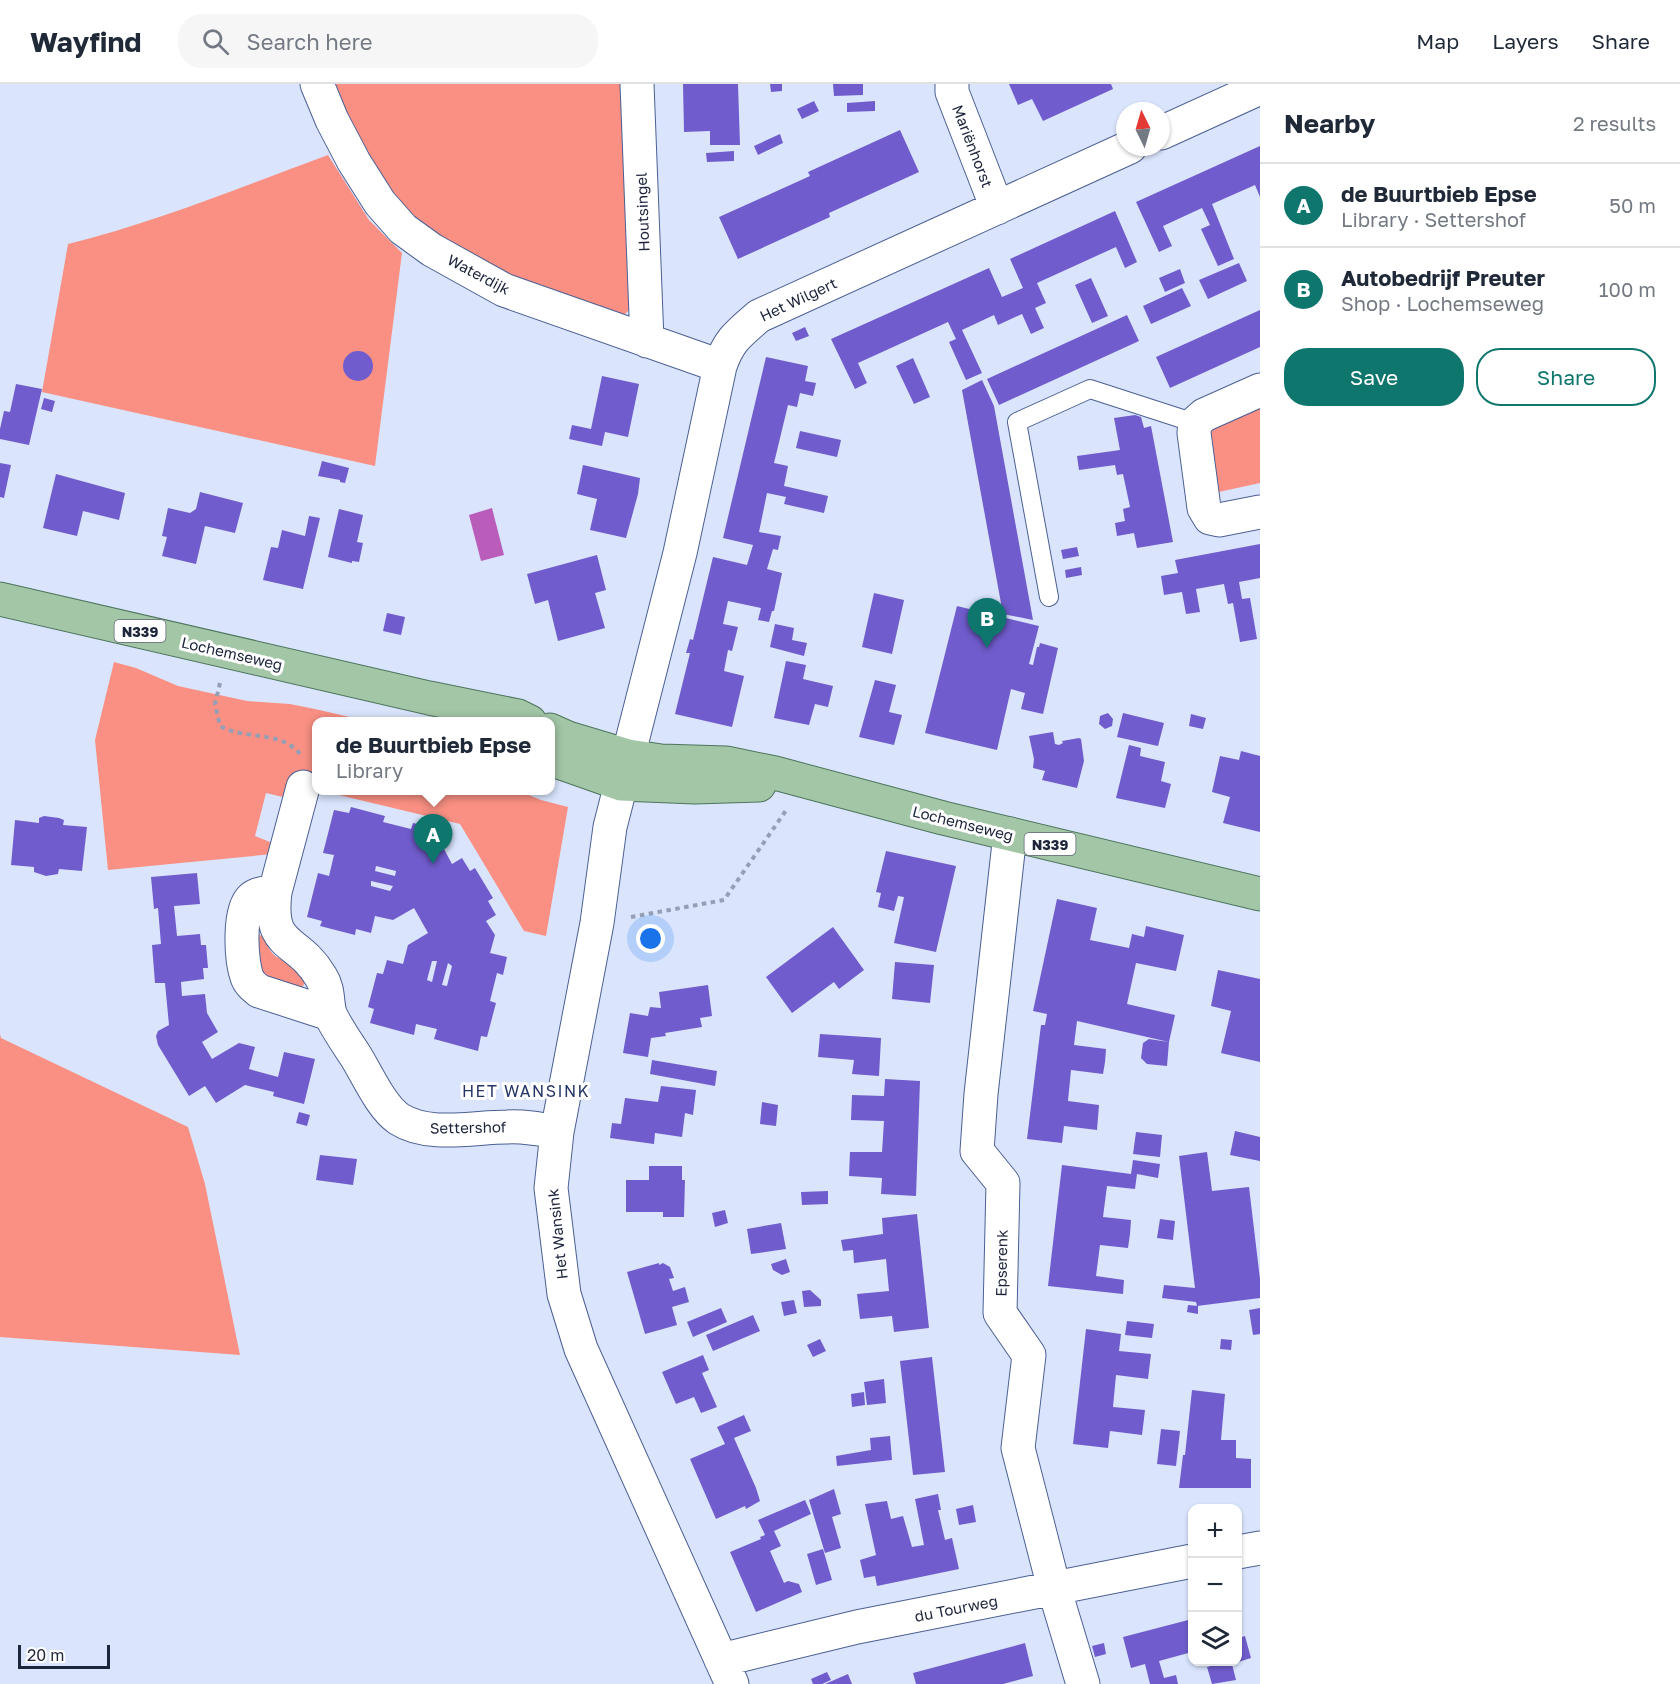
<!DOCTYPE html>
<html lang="en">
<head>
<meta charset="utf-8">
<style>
  :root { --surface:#fff; --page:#f6f6f7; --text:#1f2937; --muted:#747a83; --line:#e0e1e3; --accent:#0f766e }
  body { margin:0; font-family:"Golos Text",sans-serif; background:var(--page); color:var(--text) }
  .controls { position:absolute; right:18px; bottom:18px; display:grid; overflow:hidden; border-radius:12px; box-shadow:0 2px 4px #0004 }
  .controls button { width:54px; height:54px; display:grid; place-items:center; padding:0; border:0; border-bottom:2px solid var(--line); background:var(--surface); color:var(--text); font:30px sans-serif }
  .compass { position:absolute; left:1116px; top:18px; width:54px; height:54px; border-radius:50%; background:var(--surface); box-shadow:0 2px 4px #0004; rotate:355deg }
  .scale { position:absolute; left:18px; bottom:15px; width:92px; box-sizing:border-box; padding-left:6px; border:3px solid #1d253b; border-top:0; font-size:16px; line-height:21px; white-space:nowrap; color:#1d253b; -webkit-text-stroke:4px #fff; paint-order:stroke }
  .you { position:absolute; left:651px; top:855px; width:21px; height:21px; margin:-15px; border:4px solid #fff; border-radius:50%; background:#1a73e8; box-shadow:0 0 0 9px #1a73e833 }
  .badge { display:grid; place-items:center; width:39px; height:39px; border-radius:50%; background:var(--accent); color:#fff; font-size:20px; font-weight:700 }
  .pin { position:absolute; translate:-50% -50px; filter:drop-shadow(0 2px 3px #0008) }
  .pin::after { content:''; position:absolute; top:32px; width:21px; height:18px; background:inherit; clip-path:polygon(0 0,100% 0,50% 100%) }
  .popup { position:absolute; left:312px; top:633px; width:243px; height:78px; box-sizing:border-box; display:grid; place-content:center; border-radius:12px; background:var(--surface); filter:drop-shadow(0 2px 4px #0005); font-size:20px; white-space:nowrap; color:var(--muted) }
  .popup b { font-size:22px; color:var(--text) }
  .popup::after { content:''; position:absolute; left:50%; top:100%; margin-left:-12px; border:12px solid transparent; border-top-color:var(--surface) }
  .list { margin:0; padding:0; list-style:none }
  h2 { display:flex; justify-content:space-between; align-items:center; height:78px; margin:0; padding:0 24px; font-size:26px }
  h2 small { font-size:20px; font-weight:400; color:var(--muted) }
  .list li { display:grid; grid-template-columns:39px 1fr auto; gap:18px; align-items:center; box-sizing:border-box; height:84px; padding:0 24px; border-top:2px solid var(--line) }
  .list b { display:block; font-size:22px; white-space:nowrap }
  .list p { margin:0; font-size:20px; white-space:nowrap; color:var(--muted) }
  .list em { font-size:20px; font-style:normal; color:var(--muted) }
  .actions { display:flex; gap:12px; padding:18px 24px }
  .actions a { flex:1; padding:14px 0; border:2px solid var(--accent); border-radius:24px; text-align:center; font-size:21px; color:var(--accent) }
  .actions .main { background:var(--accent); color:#fff }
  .icon { flex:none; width:33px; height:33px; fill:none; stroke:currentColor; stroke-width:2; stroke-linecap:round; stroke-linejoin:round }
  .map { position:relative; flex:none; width:1260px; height:1600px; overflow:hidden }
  header { display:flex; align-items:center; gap:36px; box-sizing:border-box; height:84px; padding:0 30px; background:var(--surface); border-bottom:2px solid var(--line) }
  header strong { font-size:28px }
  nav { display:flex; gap:33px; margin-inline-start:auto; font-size:21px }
  .search { width:420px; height:54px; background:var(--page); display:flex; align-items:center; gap:15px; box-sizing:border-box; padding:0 21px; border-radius:24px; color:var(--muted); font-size:22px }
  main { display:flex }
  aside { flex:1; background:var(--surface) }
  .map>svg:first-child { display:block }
  .green { fill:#f99083 }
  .water { fill:#ba5dba }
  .building { fill:#705ccc; fill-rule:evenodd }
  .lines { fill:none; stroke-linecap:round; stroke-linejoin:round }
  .lane-casing { stroke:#4b5f93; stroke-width:20 }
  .street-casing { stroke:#4b5f93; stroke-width:35 }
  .primary-casing { stroke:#4c755c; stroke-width:35 }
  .path { stroke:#949eb5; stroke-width:4; stroke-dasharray:4.5 4.5; stroke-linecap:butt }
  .lane { stroke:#fff; stroke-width:18 }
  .street { stroke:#fff; stroke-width:33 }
  .primary { stroke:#a3c6a7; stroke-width:33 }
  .labels { text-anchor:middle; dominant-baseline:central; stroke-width:6; stroke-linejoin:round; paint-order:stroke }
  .shield { fill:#fff; stroke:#616676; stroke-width:1.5 }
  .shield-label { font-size:14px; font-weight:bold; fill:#1d253b }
  .street-label { font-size:15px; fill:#1d253b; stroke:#fff }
  .neighbourhood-label { font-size:16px; letter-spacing:1.5px; fill:#253667; stroke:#fff }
</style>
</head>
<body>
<header>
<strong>Wayfind</strong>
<div class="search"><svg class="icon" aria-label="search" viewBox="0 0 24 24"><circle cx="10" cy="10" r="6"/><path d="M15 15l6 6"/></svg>Search here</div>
<nav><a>Map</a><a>Layers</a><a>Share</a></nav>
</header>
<main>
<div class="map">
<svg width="1260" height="1600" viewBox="0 0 1260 1600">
  <rect width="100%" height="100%" fill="#dae5fd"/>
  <path class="green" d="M326,0H626L631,224L622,233L532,209L403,130Z
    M328,71L369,136L402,169L375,382L42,308L68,160C157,138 243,102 328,71Z
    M1260,313V399L1205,411L1208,336Z
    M114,578L136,584L178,602L247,617L290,620L315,625L367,637L316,638V705L287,714L266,709L255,752L275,760L273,770L108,786L95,656Z
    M322,707H519L541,716L568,723L546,852L524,847L460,740Z
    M260,851L265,854C272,876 277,871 293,882C298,885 301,893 305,898L302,904C258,893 261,897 257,852Z
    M0,950L1,954L188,1043L205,1100L240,1271L0,1253Z"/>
  <path class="water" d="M492,424L504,471L481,477L469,431Z"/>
  <path class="building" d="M683,0H738L740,61H710V47L684,48Z
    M770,0H782V7L771,8Z
    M833,0H863V11L834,12Z
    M1009,0H1111L1113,5L1043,37L1032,15L1018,21Z
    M814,17L819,27L802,35L797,25Z
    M875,17V27L847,28V19Z
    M900,46L919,88L829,129L830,133L738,175L719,133L810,92L808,88Z
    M780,50L783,59L758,71L754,62Z
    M1260,62V113L1255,101L1212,120L1234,175L1218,182L1201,145L1210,141L1202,124L1163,142L1172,162L1159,168L1136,118Z
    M734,67V77L707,78L706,69Z
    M1115,127L1137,178L1125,184L1116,163L1037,199L1046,219L1035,224L1044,244L1031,250L1022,230L998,241L994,231L962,246L982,289L966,296L949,258L956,255L948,238L858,279L867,299L855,305L831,255L989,184L1002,213L1023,204L1010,175Z
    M1239,179L1247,197L1208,215L1199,196Z
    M1180,185L1185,199L1165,208L1159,194Z
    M1091,194L1108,232L1092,239L1075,201Z
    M1182,204L1191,222L1151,240L1143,222Z
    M1260,226V263L1170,304L1156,273Z
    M1127,231L1139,257L999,321L987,295Z
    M805,243L809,252L796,257L792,249Z
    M343 282a15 15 0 1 1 30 0a15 15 0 1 1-30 0Z
    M766,273L808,282L805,297L816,299L813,312L800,309L797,323L788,321L774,379L788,382L784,402L828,412L824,429L784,420L786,413L767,409L759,448L781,452L778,466L773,465L767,485L782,489L774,527H772L769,538L758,536L761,524L728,517L723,540L738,543L732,567L728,566L724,587L744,592L732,643L675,630L690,569H686L690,555L693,556L713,473L747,481L753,461L723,454Z
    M913,274L930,313L914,320L896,282Z
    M602,292L639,300L628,353L605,348L602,362L569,355L572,341L591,345Z
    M982,296L994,322L1033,536L1003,530L962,306Z
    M16,300L42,305L29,361L0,355V345L4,327L10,328Z
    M44,314L55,317L52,328L41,325Z
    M1135,331L1141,333L1144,344L1151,342L1173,458L1137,464L1134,449L1117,452L1115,439L1125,437L1123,425L1130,423L1123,390L1117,391L1115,381L1079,386L1077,372L1120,366L1114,334Z
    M800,347L841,356L837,373L796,364Z
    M322,377L349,384L345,399L340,398V396L318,392Z
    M0,379L11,381L4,414L0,413Z
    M583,381L640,394L638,410L626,454L590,446L597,415L577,410Z
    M56,390L125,409L119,436L83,427L77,452L43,444Z
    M200,408L243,419L235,449L205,442L196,480L162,472L167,453L162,452L168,424L190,429L196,425Z
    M339,425L363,431L357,458L363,459L359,478L352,477V479L328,473Z
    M309,432L320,434L303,505L263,496L271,463L278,464L282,446L305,452Z
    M1260,460V494L1239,498L1242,515L1250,514L1257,555L1240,558L1233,519L1228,520L1224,500L1196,505L1200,528L1186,530L1182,508L1164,511L1161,492L1178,489L1175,476Z
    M1077,463L1079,472L1063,475L1061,466Z
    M597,471L606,506L595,509L605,544L558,557L548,516L535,520L527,490Z
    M1081,483L1082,491L1066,494L1065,486Z
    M874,509L904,516L892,570L862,563Z
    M957,522L1039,542L1029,580L1033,581L1037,563H1039L1040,559L1058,564L1043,630L1021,625L1025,609L1011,605L997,666L925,649Z
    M387,529L405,533L401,551L383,547Z
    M775,540L794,544L792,556L807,559L804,572L770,563Z
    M786,577L806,581L803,595L833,602L828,623L815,620L809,641L774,634Z
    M875,596L896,601L889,628L902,631L894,661L859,653Z
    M1108,629L1113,635L1112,642L1105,645L1099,640L1100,632Z
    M1123,629L1164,639L1158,662L1117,653Z
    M1191,630L1206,634L1203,645L1189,642Z
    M1053,648L1055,660L1059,661L1063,659L1062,657L1079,654L1081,655L1084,677L1077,704L1042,696L1045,687L1033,684L1034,675L1029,652Z
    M1129,661L1141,664L1140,672L1165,678L1161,697L1171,700L1165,724L1116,714Z
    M1241,667L1260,672V748L1223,739L1230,713L1212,708L1220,672L1239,676Z
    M351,723L385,732L383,738L411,745L413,739L431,743L427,761L444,765L452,780L462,774L470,787L475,784L493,814L488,817L496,831L486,837L495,851L490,869L507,873L503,891L497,889L490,917L496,919L487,953L481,952L478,967L434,955L437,945L416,940L414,951L370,939L374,925L368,923L377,889L383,890L387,876L403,880L408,861L428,849L414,824L393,836L375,832L371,849L356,845L355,851L320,842L322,837L307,833L318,789L329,792L334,771L323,769L334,726L349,729ZM376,782L396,787L395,792L375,787ZM371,797L393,802L390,807L371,802ZM432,877H437L432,898L427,896ZM448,879L452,882L447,902L442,901Z
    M44,732L59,734L64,736L63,741L87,743L82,787L59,785L58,790L46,792L34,788V783L11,781L15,736L39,739V734Z
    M886,767L956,782L936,868L894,859L904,813L898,812L894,827L878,823L881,809L876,808Z
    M197,789L200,820L174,822L177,852L200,850L201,861H206L208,884H203L204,895L181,898L182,912L205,910L207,929L218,948L202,958L212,975L239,959L255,963L249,985L278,993L284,968L315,975L304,1020L273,1012L274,1008L245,1001L216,1019L205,1002L189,1012L158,961L156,952L158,947L169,941L165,899H155L152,861L161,860L158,824L154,825L151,793Z
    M1057,815L1097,824L1090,856L1129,864L1132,850L1144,853L1146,842L1184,851L1176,887L1136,879L1127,920L1175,931L1169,958L1077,937L1074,961L1106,965L1105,978L1103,990L1071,986L1068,1017L1099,1021L1097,1046L1064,1042L1062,1059L1027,1055L1041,941H1045L1047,930L1033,927Z
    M833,843L864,886L839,905L834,898L792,929L766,893Z
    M895,878L934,881L930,919L892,915Z
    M1218,886L1260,895V978L1221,969L1231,927L1211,922Z
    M708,901L712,932L700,934L702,943L665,949L666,952L651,954L648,973L623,969L630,929L648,932L650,923L661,924L659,908Z
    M820,950L881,954L879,992L852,990L854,976L818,973Z
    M1149,955L1169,958L1167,982L1147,980L1141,974L1143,959Z
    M652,976L717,987L715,1002L650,990Z
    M885,995L920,997L916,1112L881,1110L882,1094L849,1092L850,1068H882L884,1037L851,1036L852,1011L884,1012Z
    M661,1002L696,1006L693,1031L685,1029L682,1053L655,1049L654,1060L610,1054L612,1039L621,1040L625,1014L658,1018Z
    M762,1018L778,1021L776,1042L760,1040Z
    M299,1028L310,1031L307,1042L296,1039Z
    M1235,1047L1260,1053V1077L1230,1071Z
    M1136,1048L1162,1051L1160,1073L1133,1070Z
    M1207,1068L1212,1107L1249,1103L1260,1195V1214L1197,1222L1196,1218L1162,1214L1164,1201L1195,1204L1179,1072Z
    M320,1071L357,1075L353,1101L316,1096Z
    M1133,1076L1160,1080L1158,1094L1137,1090L1135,1105L1107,1102L1103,1133L1131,1136L1130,1150L1128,1164L1100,1161L1096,1192L1124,1196L1123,1210L1048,1202L1062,1081L1131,1090Z
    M649,1082H682V1096H685L684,1133H663V1128H626V1096H649Z
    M828,1107V1120L802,1121L801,1108Z
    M725,1126L728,1139L715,1143L712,1129Z
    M917,1130L929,1244L894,1248L892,1232L860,1235L857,1210L889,1207L886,1175L854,1179L853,1166L843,1167L841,1156L883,1150L882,1134Z
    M1160,1135L1175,1137L1173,1156L1157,1154Z
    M781,1139L786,1165L751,1170L747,1145Z
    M786,1175L790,1188L782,1191L773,1186L771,1180Z
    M659,1179V1181L663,1179L670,1183L674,1194L669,1195L673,1207L685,1203L689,1218L672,1223L677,1241L645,1250L627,1188Z
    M810,1206L821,1216V1222L804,1223L802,1207Z
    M794,1216L797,1229L784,1232L781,1218Z
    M1188,1221L1198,1222V1230L1187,1228Z
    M721,1224L727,1238L693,1253L687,1238Z
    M1260,1224V1250L1253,1251L1249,1226Z
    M753,1231L760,1247L713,1267L706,1251Z
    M1127,1237L1154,1240L1152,1254L1125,1251Z
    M1086,1245L1121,1250L1119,1267L1151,1270L1148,1295L1116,1291L1113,1323L1145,1326L1142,1351L1110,1347L1108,1364L1073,1360Z
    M820,1255L826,1267L813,1273L807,1261Z
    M1221,1255L1232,1256L1231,1266L1220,1265Z
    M703,1271L709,1286L702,1289L717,1323L701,1329L694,1313L676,1320L662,1288Z
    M932,1273L945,1388L913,1391L900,1277Z
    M884,1295L886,1319L867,1321L864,1298Z
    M1192,1306L1225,1310L1221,1356H1236V1374L1251,1375V1404H1179L1183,1371H1185Z
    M864,1308L865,1321L852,1323L851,1310Z
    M744,1331L751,1347L734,1354L756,1404L760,1417L746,1425L745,1422L716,1435L690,1375L725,1360L717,1343Z
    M1161,1345L1180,1347L1176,1382L1157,1380Z
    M890,1352L892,1376L837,1382L836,1372L871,1366L870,1354Z
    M834,1405L841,1430L832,1433L841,1464L825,1469L809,1416Z
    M938,1410L941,1426H938L945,1456L952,1454L959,1485L877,1502L875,1492L864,1494L860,1476L876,1471L865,1420L887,1417L891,1435L903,1432L912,1463L924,1461L915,1415Z
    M805,1416L811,1430L774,1447L781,1462L770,1467L784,1499L788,1497L799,1500L802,1508L756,1528L730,1468L761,1455L760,1453L765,1451L758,1436Z
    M973,1421L976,1438L959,1441L956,1425Z
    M823,1465L832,1496L816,1501L807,1470Z
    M1192,1535V1568L1159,1577L1164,1594L1176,1591L1178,1600H1150L1145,1580L1131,1584L1123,1553Z
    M1238,1537L1242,1553L1245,1552L1251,1574L1232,1580L1236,1596L1212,1600L1207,1583L1219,1580L1218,1578H1238Z
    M1025,1559L1033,1592L1003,1600H916L913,1589Z
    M1104,1559L1106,1570L1095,1573L1092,1562Z
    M827,1588L831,1596L822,1600H813L811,1595Z
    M848,1590L852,1600H825Z"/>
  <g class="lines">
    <g class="lane-casing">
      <path id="lane" d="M1049,513L1017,338L1090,305L1195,339"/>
    </g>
    <g class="street-casing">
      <path id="street" d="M317,0L332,36L354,78L380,119L403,145L432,166L504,206L720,282
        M637,0L647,257
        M952,0V8L997,124
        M1161,49L1260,4
        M1260,306L1204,331L1195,339L1194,349L1204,424L1210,434L1219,436L1260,428
        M303,703L275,808C268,867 297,852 321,893C330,907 326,921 331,932C338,946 347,959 355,971C367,990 381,1023 399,1035C429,1054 474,1043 507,1043C524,1042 540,1045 557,1048
        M1010,750L981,1010L977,1067L1003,1099L1000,1229L1029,1271L1018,1364L1054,1504L1083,1600
        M275,808C267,809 258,809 252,814C238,826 241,877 247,893C249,899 254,903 259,907L330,930
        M1238,1468L1260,1464
        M721,1576L857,1543L1192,1477
        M732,1600L581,1265L564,1210L551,1104L557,1048L597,839L610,743L680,469L720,282C729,256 738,250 759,232L1130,63"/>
    </g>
    <g class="primary-casing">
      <path id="primary" d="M0,515L429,614L518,632L530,638
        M550,646L568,654L628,672L661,677L726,679L775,689L943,734L1260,810
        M550,675L621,700L695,703L759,701"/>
    </g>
    <path class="path" d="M220,599L215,620L220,642C247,657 280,645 301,671
      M631,833L724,816L787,725"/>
    <use href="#lane" class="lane"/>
    <use href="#street" class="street"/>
    <use href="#primary" class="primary"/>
  </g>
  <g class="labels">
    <g class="shield">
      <rect x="114.5" y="536" width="51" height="22" rx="4.5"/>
      <rect x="1024.5" y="749" width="51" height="22" rx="4.5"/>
    </g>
    <g class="shield-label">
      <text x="140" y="547">N339</text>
      <text x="1050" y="760">N339</text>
    </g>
    <g class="street-label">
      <text transform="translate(973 62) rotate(69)">Mariënhorst</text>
      <text transform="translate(642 128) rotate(-92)">Houtsingel</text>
      <text transform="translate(479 190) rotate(28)">Waterdijk</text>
      <text transform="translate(798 215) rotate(-25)">Het Wilgert</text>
      <text transform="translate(232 569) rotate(13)">Lochemseweg</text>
      <text transform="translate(963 739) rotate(14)">Lochemseweg</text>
      <text transform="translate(468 1043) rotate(-1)">Settershof</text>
      <text transform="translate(557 1150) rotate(-96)">Het Wansink</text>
      <text transform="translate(1001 1179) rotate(-89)">Epserenk</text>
      <text transform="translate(956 1524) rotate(-11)">du Tourweg</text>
    </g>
    <g class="neighbourhood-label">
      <text x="526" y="1007">HET WANSINK</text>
    </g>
  </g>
</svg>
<div class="controls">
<button>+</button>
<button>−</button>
<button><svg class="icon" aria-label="layers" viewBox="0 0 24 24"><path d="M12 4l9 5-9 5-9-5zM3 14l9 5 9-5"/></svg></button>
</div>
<svg class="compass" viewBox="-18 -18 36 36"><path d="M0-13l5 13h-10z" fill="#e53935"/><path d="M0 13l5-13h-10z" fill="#747a83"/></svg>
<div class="scale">20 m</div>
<div class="you"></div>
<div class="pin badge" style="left:433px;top:780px">A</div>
<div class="popup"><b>de Buurtbieb Epse</b>Library</div>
<div class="pin badge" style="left:987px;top:564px">B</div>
</div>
<aside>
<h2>Nearby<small>2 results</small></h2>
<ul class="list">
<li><span class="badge">A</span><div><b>de Buurtbieb Epse</b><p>Library · Settershof</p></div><em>50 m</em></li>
<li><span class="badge">B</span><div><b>Autobedrijf Preuter</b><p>Shop · Lochemseweg</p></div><em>100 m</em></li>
</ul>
<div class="actions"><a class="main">Save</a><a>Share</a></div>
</aside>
</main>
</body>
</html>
